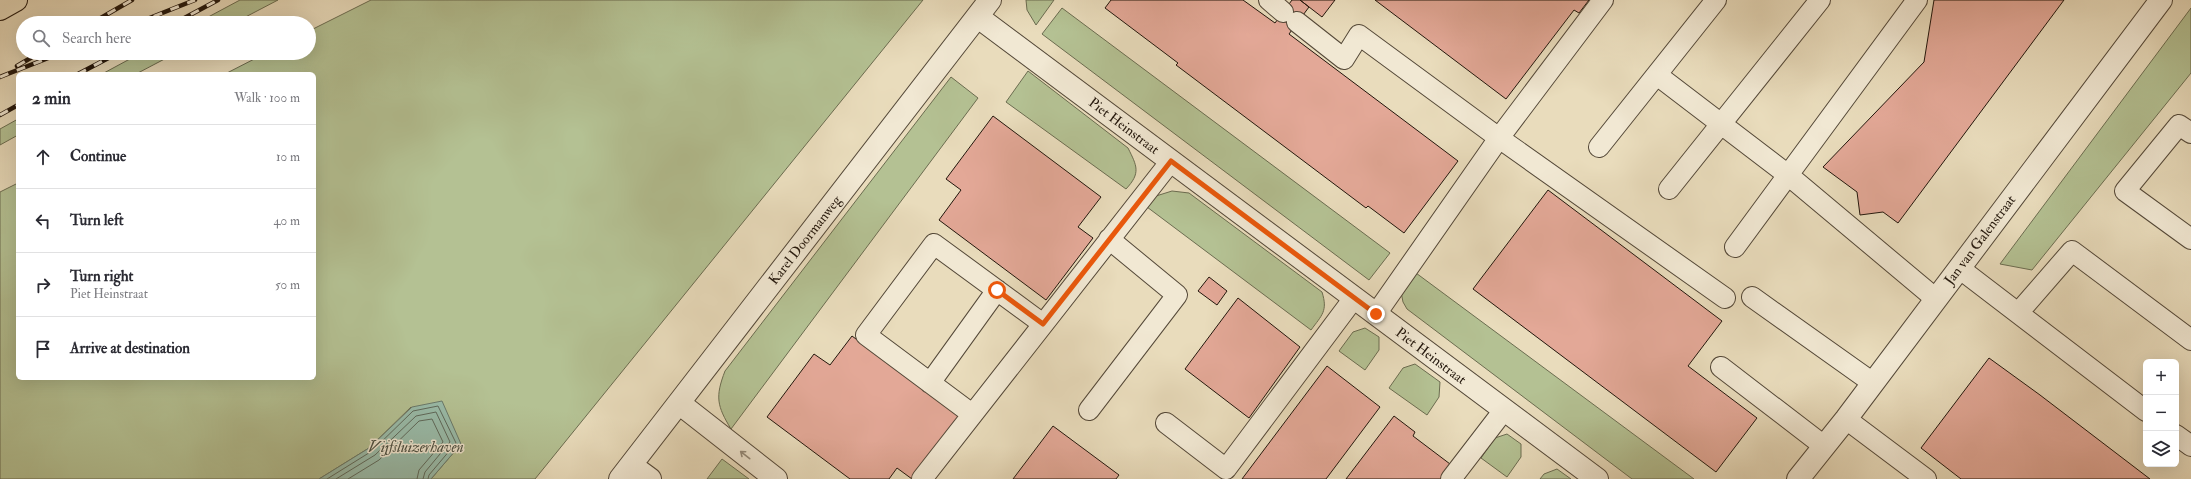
<!DOCTYPE html>
<html lang="en">
<head>
<meta charset="utf-8">
<style>
  :root { --surface:#fff; --page:#f2f2f3; --text:#2b2b33; --muted:#7c7c81; --line:#e1e1e2 }
  body { margin:0; font-family:"IM FELL Double Pica",serif; background:var(--page); color:var(--text) }
  .controls { position:absolute; right:12px; bottom:12px; display:grid; overflow:hidden; border-radius:6px; box-shadow:0 4px 16px #0002 }
  .controls button { width:36px; height:36px; display:grid; place-items:center; padding:0; border:0; border-bottom:1px solid var(--line); background:var(--surface); color:var(--text); font:20px sans-serif }
  .stop { position:absolute; width:12px; height:12px; margin:-9px; border:3px solid #ea580c; border-radius:50%; background:#fff }
  .stop.end { background:#ea580c; border-color:#fff; box-shadow:0 1px 4px #0008 }
  .list { margin:0; padding:0; list-style:none }
  h2 { display:flex; justify-content:space-between; align-items:center; height:52px; margin:0; padding:0 16px; font-size:17px }
  h2 small { font-size:13px; font-weight:400; color:var(--muted) }
  .list li { display:grid; grid-template-columns:26px 1fr auto; gap:12px; align-items:center; box-sizing:border-box; height:64px; padding:0 16px; border-top:1px solid var(--line) }
  .list b { display:block; font-size:15px; white-space:nowrap }
  .list p { margin:0; font-size:13px; white-space:nowrap; color:var(--muted) }
  .list em { font-size:13px; font-style:normal; color:var(--muted) }
  .icon { flex:none; width:22px; height:22px; fill:none; stroke:currentColor; stroke-width:2; stroke-linecap:round; stroke-linejoin:round }
  .map { position:relative; flex:none; width:2191px; height:479px; overflow:hidden }
  .search { position:absolute; background:var(--surface); box-shadow:0 4px 16px #0002; left:16px; top:16px; width:300px; height:44px; display:flex; align-items:center; gap:10px; box-sizing:border-box; padding:0 14px; border-radius:22px; color:var(--muted); font-size:15px }
  .panel { position:absolute; background:var(--surface); box-shadow:0 4px 16px #0002; left:16px; top:72px; width:300px; height:308px; border-radius:6px }
  .map>svg:first-child { display:block }
  .green { fill:#b4c193; stroke:#6b6c50 }
  .water { fill:#99bcaa; stroke:#697a6b }
  .lines { fill:none; stroke-linecap:round; stroke-linejoin:round }
  .shore { stroke:#5e695b; stroke-width:1 }
  .building { fill:#e3a897; stroke:#22160c }
  .lane-casing { stroke:#544838; stroke-width:22 }
  .street-casing { stroke:#544838; stroke-width:24 }
  .highway-casing { stroke:#22160c; stroke-width:24 }
  .lane { stroke:#f1e8d3; stroke-width:20 }
  .street { stroke:#f1e8d3; stroke-width:22 }
  .highway { stroke:#e9dcbc; stroke-width:22 }
  .rail-casing { stroke:#22160c; stroke-width:4.5 }
  .rail { stroke:#f1e8d3; stroke-width:3; stroke-dasharray:9; stroke-linecap:butt }
  .oneway { stroke:#948a79 }
  .route { stroke:#ea580c; stroke-width:5 }
  .labels { text-anchor:middle; dominant-baseline:central; stroke-width:3; stroke-linejoin:round; paint-order:stroke }
  .street-label { font-size:14px; fill:#22160c; stroke:#f1e8d3 }
  .water-label { font-size:15px; font-style:italic; fill:#4c5043; stroke:#f1e8d3 }
</style>
</head>
<body>
<div class="map">
<svg width="2191" height="479" viewBox="0 0 2191 479">
  <rect width="100%" height="100%" fill="#e9dcbc"/>
  <filter id="stains"><feTurbulence type="fractalNoise" baseFrequency=".005" numOctaves="4"/><feColorMatrix values="0 0 0 0 .2 0 0 0 0 .09 0 0 0 0 .02 0 0 0 .5 -.17"/></filter>
  <radialGradient id="worn" r=".72"><stop offset=".6" stop-color="#630" stop-opacity="0"/><stop offset="1" stop-color="#630" stop-opacity=".3"/></radialGradient>
  <path class="green" d="M240,0H278L234,23H197Z
    M371,0H923L535,479H431L461,444L411,407L369,448L319,479H0V192L18,183V378H314V74H225L266,53H309V31Z
    M1026,0H1054L1036,25L1027,10Z
    M1062,8L1390,253L1369,280L1042,34Z
    M2191,8V73L2032,270L2000,264Z
    M141,53H176L136,74H102Z
    M1028,71L1128,148C1137,166 1141,173 1126,189L1006,102Z
    M951,77L978,98L731,429C717,406 715,397 725,371Z
    M18,119V135L0,145V129Z
    M1172,191L1189,193L1322,292C1328,311 1322,315 1311,330L1147,207L1156,196Z
    M1416,273L1694,479H1632L1407,309L1403,302L1401,292Z
    M1365,328L1379,337V350L1365,370L1339,351L1353,332Z
    M1415,364L1440,382L1439,397L1427,415L1389,388L1403,368Z
    M1507,434L1521,444V457L1507,477L1481,458L1495,438Z
    M722,459L749,479H707Z
    M1557,469L1571,479H1540L1544,474Z"/>
  <path class="water" d="M442,401L461,444L431,479H319L369,448L412,407Z"/>
  <g class="lines">
    <path class="shore" d="M327,479L372,451L413,411L438,406L456,443L429,475L428,479
      M336,479L375,455L416,416L436,412L450,442L425,472L423,479
      M348,479L379,460L419,421L432,419L443,442L419,470L417,479"/>
  </g>
  <path class="building" d="M1111,0H1243L1275,23L1292,0H1300L1309,7L1289,34L1458,161L1404,233L1368,206L1366,208L1176,65L1178,63L1105,8Z
    M1300,0H1335L1322,17Z
    M1375,0H1589L1579,13L1574,10L1506,99Z
    M1934,0H2064L1898,223L1883,212L1860,215L1857,192L1823,167L1924,62Z
    M993,116L1101,197L1078,227L1093,238L1046,300L939,220L961,190L946,179Z
    M1548,190L1722,321L1688,366L1757,418L1716,472L1473,289Z
    M1209,277L1227,291L1217,305L1198,291Z
    M1238,298L1300,347L1249,418L1185,369Z
    M852,336L959,416L912,479L897,468L889,479H850L767,417L814,354L830,365Z
    M1989,358L2040,395L2150,479H1961L1921,448Z
    M1327,366L1380,407L1326,479H1242Z
    M1394,416L1415,432L1413,436L1454,467L1445,479H1346Z
    M1053,426L1119,475L1116,479H1013Z"/>
  <g class="lines">
    <g class="lane-casing">
      <path id="lane" d="M1269,0L1283,12
        M1917,0L1788,175L1936,299
        M1297,22L1344,59L1359,35L1499,138L1725,298
        M1657,75L1788,175L1735,247
        M2191,133L2179,125L2125,191L2191,239
        M1599,147L1716,0
        M1669,189L1820,0
        M1959,268L2146,411
        M1752,297L1873,383
        M2018,313L2072,251L2191,340
        M1376,314L1499,138L1603,0
        M1721,367L1824,446
        M930,383L997,290
        M1089,410L1177,295L1109,239
        M972,414L866,335L934,244L1043,324
        M1846,419L1926,479
        M1166,423L1226,469L1354,298
        M2176,435L2191,446
        M922,479L1171,161
        M1451,479L1504,410"/>
    </g>
    <g class="street-casing">
      <path id="street" d="M978,17L1597,479
        M679,403L776,479
        M631,465L650,479
        M620,479L990,0
        M1798,479L1846,419L2161,0"/>
    </g>
    <g class="highway-casing">
      <path id="highway" d="M0,9L16,0"/>
    </g>
    <use href="#lane" class="lane"/>
    <use href="#street" class="street"/>
    <use href="#highway" class="highway"/>
    <g class="rail-casing">
      <path id="rail" d="M92,23L132,0
        M137,23L195,0
        M175,23L218,0
        M17,66L39,53
        M78,74L118,53
        M0,77L61,53
        M0,115L18,105"/>
    </g>
    <use href="#rail" class="rail"/>
  </g>
  <defs><path id="oneway-shaft" d="M-6 0H5M1.5-3L5.5 0L1.5 3" fill="none" stroke-width="1.6" stroke-linecap="round" stroke-linejoin="round"/></defs>
  <use class="oneway" href="#oneway-shaft" transform="translate(745 455) rotate(-142)"/>
  <g class="lines">
    <path class="route" d="M997,290L1043,324L1171,161L1376,314"/>
  </g>
  <g class="labels">
    <g class="street-label">
      <text transform="translate(1124 126) rotate(37)">Piet Heinstraat</text>
      <text transform="translate(805 240) rotate(-52)">Karel Doormanweg</text>
      <text transform="translate(1980 240) rotate(-53)">Jan van Galenstraat</text>
      <text transform="translate(1431 356) rotate(37)">Piet Heinstraat</text>
    </g>
    <g class="water-label">
      <text x="416" y="447">Vijfsluizerhaven</text>
    </g>
  </g>
  <rect width="100%" height="100%" filter="url(#stains)"/>
  <rect width="100%" height="100%" fill="url(#worn)"/>
</svg>
<div class="controls">
<button>+</button>
<button>−</button>
<button><svg class="icon" aria-label="layers" viewBox="0 0 24 24"><path d="M12 4l9 5-9 5-9-5zM3 14l9 5 9-5"/></svg></button>
</div>
<div class="stop" style="left:997px;top:290px"></div>
<div class="stop end" style="left:1376px;top:314px"></div>
<div class="search"><svg class="icon" aria-label="search" viewBox="0 0 24 24"><circle cx="10" cy="10" r="6"/><path d="M15 15l6 6"/></svg>Search here</div>
<section class="panel">
<h2>2 min<small>Walk · 100 m</small></h2>
<ul class="list">
<li><svg class="icon" aria-label="ahead" viewBox="0 0 24 24"><path d="M12 20V5M6 11l6-6 6 6"/></svg><div><b>Continue</b></div><em>10 m</em></li>
<li><svg class="icon" aria-label="left" viewBox="0 0 24 24"><path d="M17 20v-9H6M10 6l-5 5 5 5"/></svg><div><b>Turn left</b></div><em>40 m</em></li>
<li><svg class="icon" aria-label="right" viewBox="0 0 24 24"><path d="M7 20v-9h11M14 6l5 5-5 5"/></svg><div><b>Turn right</b><p>Piet Heinstraat</p></div><em>50 m</em></li>
<li><svg class="icon" aria-label="arrive" viewBox="0 0 24 24"><path d="M6 21V4h12l-3 4 3 4H6"/></svg><div><b>Arrive at destination</b></div></li>
</ul>
</section>
</div>
</body>
</html>
